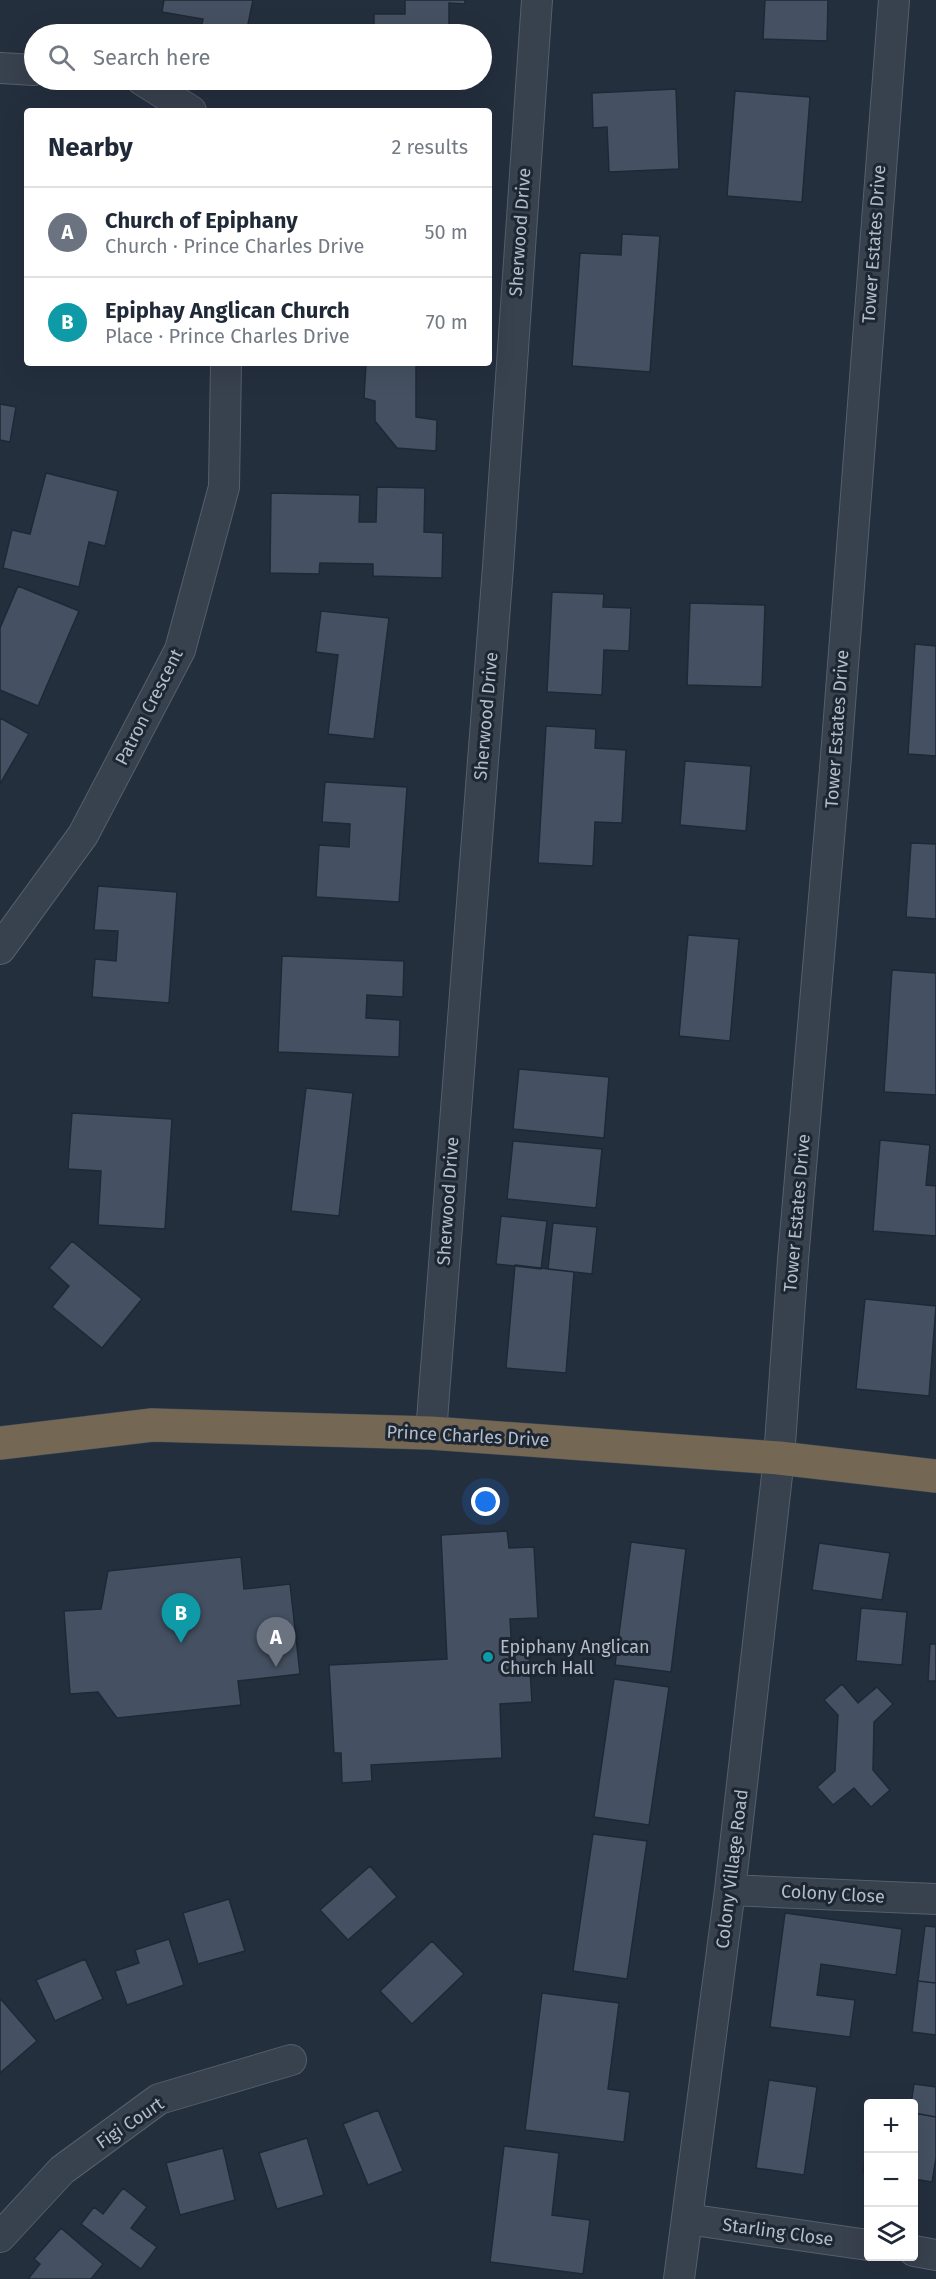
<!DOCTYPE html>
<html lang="en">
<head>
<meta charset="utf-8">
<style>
  :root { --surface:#fff; --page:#f2f2f3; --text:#1f2937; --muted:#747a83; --line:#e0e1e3; --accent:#4f688e }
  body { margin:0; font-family:"Fira Sans",sans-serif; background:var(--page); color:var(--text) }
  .controls { position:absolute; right:18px; bottom:18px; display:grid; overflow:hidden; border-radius:6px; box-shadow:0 6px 24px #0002 }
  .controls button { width:54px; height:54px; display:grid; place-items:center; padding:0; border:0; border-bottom:2px solid var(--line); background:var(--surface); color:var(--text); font:30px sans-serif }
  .you { position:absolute; left:486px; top:1502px; width:21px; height:21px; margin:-15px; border:4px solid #fff; border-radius:50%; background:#1a73e8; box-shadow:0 0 0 9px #1a73e833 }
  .badge { display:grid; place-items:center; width:39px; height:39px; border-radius:50%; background:var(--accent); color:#fff; font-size:20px; font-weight:700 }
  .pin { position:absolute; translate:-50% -50px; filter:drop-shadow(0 2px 3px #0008) }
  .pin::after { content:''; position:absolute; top:32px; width:21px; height:18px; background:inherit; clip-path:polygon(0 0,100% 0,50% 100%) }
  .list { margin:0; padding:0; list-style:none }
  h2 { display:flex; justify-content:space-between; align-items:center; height:78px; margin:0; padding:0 24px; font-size:26px }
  h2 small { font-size:20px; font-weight:400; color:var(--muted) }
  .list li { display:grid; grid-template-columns:39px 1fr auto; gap:18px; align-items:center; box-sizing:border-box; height:90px; padding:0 24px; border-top:2px solid var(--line) }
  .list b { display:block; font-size:22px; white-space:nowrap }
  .list p { margin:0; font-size:20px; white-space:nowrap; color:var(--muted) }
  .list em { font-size:20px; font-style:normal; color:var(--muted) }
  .icon { flex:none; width:33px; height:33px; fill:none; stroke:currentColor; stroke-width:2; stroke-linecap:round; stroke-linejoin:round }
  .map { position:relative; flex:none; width:936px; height:2279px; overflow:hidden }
  .search { position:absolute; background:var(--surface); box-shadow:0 6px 24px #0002; left:24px; top:24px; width:468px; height:66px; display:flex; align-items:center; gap:15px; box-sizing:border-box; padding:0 21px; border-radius:33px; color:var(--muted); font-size:22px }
  .panel { position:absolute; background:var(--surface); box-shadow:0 6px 24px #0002; left:24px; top:108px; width:468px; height:258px; border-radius:6px }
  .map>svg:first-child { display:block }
  .building { fill:#455162; stroke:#1f2835; stroke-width:1.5 }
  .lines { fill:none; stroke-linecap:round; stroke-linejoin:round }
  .street-casing { stroke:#565f6c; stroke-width:32 }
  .highway-casing { stroke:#434c59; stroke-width:34 }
  .street { stroke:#38414e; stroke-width:30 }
  .highway { stroke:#746855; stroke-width:33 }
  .culture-dot { fill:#0f9aa8; stroke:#1d2633; stroke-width:2 }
  .labels { text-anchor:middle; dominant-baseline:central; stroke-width:6; stroke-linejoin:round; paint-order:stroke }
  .street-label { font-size:18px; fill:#b4bcc9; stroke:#1d2633 }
  .poi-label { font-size:18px; fill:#b4bcc9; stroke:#1d2633; text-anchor:start }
</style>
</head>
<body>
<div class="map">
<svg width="936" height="2279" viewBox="0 0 936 2279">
  <rect width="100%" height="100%" fill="#242f3e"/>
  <path class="building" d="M164,0H253L246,34H200L203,19L162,12Z
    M405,0H465V4L449,3V34H374V14H405Z
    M765,0H828L827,41L763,39Z
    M676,89L679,169L609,172L607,127L593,128L592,93Z
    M735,91L810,97L802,202L727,196Z
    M622,234L660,236L650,372L572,366L580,253L621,255Z
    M366,363H416V417L437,420L436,451L397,448L375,421V401L364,398Z
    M0,404L16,407L10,442L0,440Z
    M46,473L118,491L105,546L89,542L79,587L3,568L12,530L30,534Z
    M377,487L425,488L424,532L443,533L442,578L373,576V564L320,563L319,574L270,573L271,493L360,495L359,522H376Z
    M18,586L79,611L38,706L0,690V628Z
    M552,592L604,594L603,607L631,608L629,651L604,650L602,695L547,692Z
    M690,603L765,605L762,687L687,685Z
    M321,611L389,618L374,739L328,734L338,655L316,652Z
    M915,644L936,646V756L908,754Z
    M0,718L29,734L0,784Z
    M546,726L596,729L595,748L626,750L622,823L595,822L593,866L538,863Z
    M685,761L751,766L746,831L680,825Z
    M325,782L407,787L399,902L316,897L319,845L349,847L350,824L322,822Z
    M911,843L936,844V919L906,917Z
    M98,886L177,892L169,1003L92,997L95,959L116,961L118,931L94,930Z
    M688,935L739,939L730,1041L679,1036Z
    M282,956L404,961L403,997L367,995L366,1018L400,1020L399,1057L278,1052Z
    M892,970L936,973V1095L884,1092Z
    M519,1069L609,1077L604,1138L513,1129Z
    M306,1088L353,1093L339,1216L291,1211Z
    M72,1113L172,1119L165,1229L98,1225L101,1171L68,1169Z
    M880,1140L930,1145L926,1185L936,1186V1236L873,1231Z
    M513,1141L602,1149L596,1208L507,1199Z
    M501,1216L547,1221L541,1269L496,1264Z
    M553,1223L597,1227L592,1274L548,1269Z
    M72,1241L142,1299L102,1348L52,1307L69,1286L49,1268Z
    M515,1265L574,1272L566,1373L506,1368Z
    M865,1299L936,1306L929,1396L856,1389Z
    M507,1531L509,1548L534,1547L538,1618L510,1619L512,1654H529L532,1702L500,1704L502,1758L371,1765L372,1781L342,1783L341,1753H334L329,1665L447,1659L441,1535Z
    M631,1542L686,1549L671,1672L615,1665Z
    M819,1543L890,1553L882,1600L812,1590Z
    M241,1557L244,1589L290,1584L300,1674L238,1681L241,1705L117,1718L98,1692L70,1694L64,1611L101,1609L108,1571Z
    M861,1608L907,1612L902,1665L856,1661Z
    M930,1644H936V1681H928Z
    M614,1679L669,1687L649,1825L594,1817Z
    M842,1684L858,1703L877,1687L893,1704L874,1722L873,1770L890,1790L871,1807L854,1788L833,1805L817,1787L835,1771L838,1715L824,1700Z
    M593,1834L647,1841L627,1979L573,1971Z
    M370,1866L397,1897L348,1940L320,1910Z
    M229,1899L245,1951L198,1964L183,1913Z
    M785,1913L902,1929L896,1975L821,1964L817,1995L855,2000L850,2037L770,2027Z
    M925,1926L936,1927V1983L918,1981Z
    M169,1939L184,1985L127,2005L115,1971L139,1963L135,1950Z
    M432,1941L464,1974L412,2024L380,1991Z
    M85,1959L103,1999L55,2021L36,1980Z
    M918,1981L936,1983V2035L912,2032Z
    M542,1993L619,2003L608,2089L630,2092L624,2142L525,2130Z
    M0,1998L37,2041L0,2073Z
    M769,2080L817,2087L804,2175L756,2168Z
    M914,2084L936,2087V2117L914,2113V2104H911Z
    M378,2110L403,2171L368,2185L343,2124Z
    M914,2113L936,2117V2158L932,2182L914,2179Z
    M868,2135V2172H863Z
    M307,2138L324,2195L277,2209L259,2153Z
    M504,2146L559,2153L552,2215L590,2220L583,2274L490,2262Z
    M223,2148L235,2200L180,2215L166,2163Z
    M123,2188L147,2207L131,2228L157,2247L141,2269L81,2224L94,2207L103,2214Z
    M61,2228L103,2264L91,2279H28L40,2264L34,2259Z"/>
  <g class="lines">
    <g class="street-casing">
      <path id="street" d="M0,68L34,70
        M142,80L191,111
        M0,949L83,835L180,650L224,487L226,363
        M431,1433L498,567L537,0
        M730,1890L936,1899
        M687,2219L868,2245
        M0,2237L62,2170L159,2099L291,2060
        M914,2251L936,2255
        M679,2279L730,1890L779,1458L793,1260L835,769L894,0"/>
    </g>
    <g class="highway-casing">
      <path id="highway" d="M0,1443L152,1425L431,1433L779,1458L936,1476"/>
    </g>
    <use href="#street" class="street"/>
    <use href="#highway" class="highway"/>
  </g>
  <circle class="culture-dot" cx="488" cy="1657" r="6"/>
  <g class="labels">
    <g class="street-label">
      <text transform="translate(520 232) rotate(-86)">Sherwood Drive</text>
      <text transform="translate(874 244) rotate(-86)">Tower Estates Drive</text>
      <text transform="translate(149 707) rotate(-63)">Patron Crescent</text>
      <text transform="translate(486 716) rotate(-85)">Sherwood Drive</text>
      <text transform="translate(837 729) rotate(-86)">Tower Estates Drive</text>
      <text transform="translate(448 1201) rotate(-86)">Sherwood Drive</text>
      <text transform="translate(797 1213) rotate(-85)">Tower Estates Drive</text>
      <text transform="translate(468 1436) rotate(3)">Prince Charles Drive</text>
      <text transform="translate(732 1869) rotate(-83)">Colony Village Road</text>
      <text transform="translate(833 1894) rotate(3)">Colony Close</text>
      <text transform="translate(130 2123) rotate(-34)">Figi Court</text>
      <text transform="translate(778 2232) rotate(8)">Starling Close</text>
    </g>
    <g class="poi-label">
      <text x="500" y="1647">Epiphany Anglican<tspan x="500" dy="21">Church Hall</tspan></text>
    </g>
  </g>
</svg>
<div class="controls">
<button>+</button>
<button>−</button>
<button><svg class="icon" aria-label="layers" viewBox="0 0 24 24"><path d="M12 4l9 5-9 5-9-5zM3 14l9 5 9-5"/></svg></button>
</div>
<div class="you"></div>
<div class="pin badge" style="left:276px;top:1667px;background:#6b7280">A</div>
<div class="pin badge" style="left:181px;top:1643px;background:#0f9aa8">B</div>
<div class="search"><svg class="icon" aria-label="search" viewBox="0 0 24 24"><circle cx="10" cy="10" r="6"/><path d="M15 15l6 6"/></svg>Search here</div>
<section class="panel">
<h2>Nearby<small>2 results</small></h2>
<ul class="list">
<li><span class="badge" style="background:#6b7280">A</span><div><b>Church of Epiphany</b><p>Church · Prince Charles Drive</p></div><em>50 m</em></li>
<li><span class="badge" style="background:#0f9aa8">B</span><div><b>Epiphay Anglican Church</b><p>Place · Prince Charles Drive</p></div><em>70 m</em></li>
</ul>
</section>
</div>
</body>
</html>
